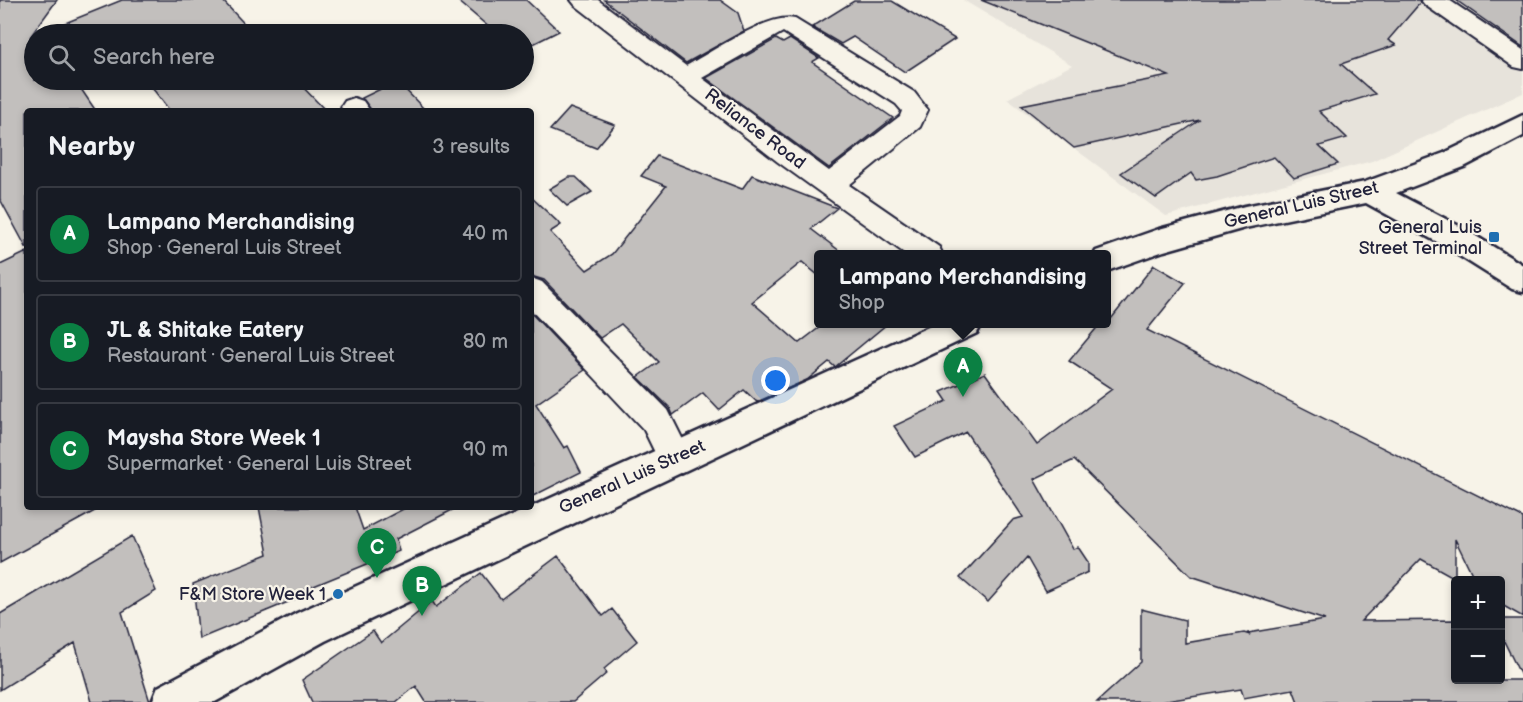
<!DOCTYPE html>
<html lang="en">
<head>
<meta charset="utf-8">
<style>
  :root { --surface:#171b24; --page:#242831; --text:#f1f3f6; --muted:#9ea1a6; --line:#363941; --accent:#0b8043 }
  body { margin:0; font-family:"Balsamiq Sans",sans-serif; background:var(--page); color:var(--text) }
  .controls { position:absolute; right:18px; bottom:18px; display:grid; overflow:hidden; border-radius:6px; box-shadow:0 3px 9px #0003 }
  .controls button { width:54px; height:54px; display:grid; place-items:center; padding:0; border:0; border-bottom:2px solid var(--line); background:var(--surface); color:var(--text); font:30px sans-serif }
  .you { position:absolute; left:776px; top:381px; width:21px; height:21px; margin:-15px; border:4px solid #fff; border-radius:50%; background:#1a73e8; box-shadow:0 0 0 9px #1a73e833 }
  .badge { display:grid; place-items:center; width:39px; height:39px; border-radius:50%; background:var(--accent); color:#fff; font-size:20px; font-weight:700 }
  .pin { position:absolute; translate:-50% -50px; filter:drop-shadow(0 2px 3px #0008) }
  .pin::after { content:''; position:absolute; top:32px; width:21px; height:18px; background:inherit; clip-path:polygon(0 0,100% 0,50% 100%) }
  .popup { position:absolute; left:814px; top:250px; width:297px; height:78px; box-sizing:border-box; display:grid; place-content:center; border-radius:6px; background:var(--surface); filter:drop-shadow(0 2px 4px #0005); font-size:20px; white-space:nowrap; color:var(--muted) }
  .popup b { font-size:22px; color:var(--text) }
  .popup::after { content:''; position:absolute; left:50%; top:100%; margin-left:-12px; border:12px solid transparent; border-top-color:var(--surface) }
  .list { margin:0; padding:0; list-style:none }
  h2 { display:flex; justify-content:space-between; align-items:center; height:78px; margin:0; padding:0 24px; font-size:26px }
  h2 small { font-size:20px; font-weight:400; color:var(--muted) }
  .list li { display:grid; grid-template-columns:39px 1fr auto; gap:18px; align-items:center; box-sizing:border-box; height:96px; margin:0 12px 12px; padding:0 12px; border:2px solid var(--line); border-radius:6px }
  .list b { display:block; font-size:22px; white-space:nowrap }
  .list p { margin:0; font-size:20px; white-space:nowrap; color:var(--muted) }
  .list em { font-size:20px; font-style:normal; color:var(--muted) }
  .icon { flex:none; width:33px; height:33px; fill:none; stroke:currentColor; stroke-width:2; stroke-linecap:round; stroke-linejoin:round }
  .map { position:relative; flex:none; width:1523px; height:702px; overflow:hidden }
  .search { position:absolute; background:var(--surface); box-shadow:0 3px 9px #0003; left:24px; top:24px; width:510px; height:66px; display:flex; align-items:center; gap:15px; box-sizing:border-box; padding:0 21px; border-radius:33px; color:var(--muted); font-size:22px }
  .panel { position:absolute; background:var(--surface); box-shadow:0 3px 9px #0003; left:24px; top:108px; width:510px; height:402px; border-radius:6px }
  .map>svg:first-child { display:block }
  .built { fill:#e7e3db }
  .building { fill:#c2bfbd; stroke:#22223b; stroke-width:1.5 }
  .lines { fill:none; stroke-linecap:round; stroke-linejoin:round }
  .minor-casing { stroke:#22223b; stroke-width:4 }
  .major-casing { stroke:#22223b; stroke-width:5 }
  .minor { fill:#f7f3e8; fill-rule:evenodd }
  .major { fill:#f7f3e8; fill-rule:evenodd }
  .poi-dot { fill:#1f6fb2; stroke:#f7f3e8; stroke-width:2 }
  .labels { text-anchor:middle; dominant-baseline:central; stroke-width:4.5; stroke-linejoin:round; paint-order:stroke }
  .street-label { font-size:18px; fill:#22223b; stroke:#f7f3e8 }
  .poi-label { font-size:18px; fill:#22223b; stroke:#f7f3e8; text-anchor:end }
</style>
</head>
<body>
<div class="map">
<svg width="1523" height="702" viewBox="0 0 1523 702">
  <rect width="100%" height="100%" fill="#f7f3e8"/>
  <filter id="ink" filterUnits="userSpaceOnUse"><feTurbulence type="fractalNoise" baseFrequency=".0167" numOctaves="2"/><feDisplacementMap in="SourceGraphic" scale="12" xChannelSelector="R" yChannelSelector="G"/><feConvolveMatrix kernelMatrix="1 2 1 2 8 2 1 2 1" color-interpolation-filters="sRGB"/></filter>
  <g filter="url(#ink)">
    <path class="built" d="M963,0H1450L1523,48V93L1372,161L1166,216L1007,99L1072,65Z"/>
    <path class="building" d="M0,0H57L30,37L34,35V80H75L96,111H27V249L0,199Z
      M122,0H222L254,34H38Z
      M457,0H526L559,31L533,44L515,29L505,34H497Z
      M604,0H720L738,13L744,31L686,63Z
      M981,0H1419L1420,3L1388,40L1396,45L1341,64L1375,94L1319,111L1347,138L1319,146L1338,164L1294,178L1274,157L1217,176L1196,180L1191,173L1156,198L1121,173L1200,120L1074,148L1021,105L1169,76Z
      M1456,0H1523V47Z
      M854,1H892L955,39L905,72L853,37L841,44L812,27Z
      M776,39L783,43L790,39L819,58L812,62L893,118L829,168L706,78Z
      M146,80H296L326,111H170Z
      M397,81L426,111H372L362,98Z
      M570,108L615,125L596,148L550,130Z
      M657,156L742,189L752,175L837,208L811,229L845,255H819V276L802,262L752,302L799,343L824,324H887L835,367L829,362L807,380L757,402L744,390L719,410L703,393L673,415L670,408L638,377L659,362L621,324L600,338L544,280L531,276V197L561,225L550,232L587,270L612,254L666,186L641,176Z
      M569,177H576L592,192L567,206L549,189Z
      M27,252V507H102L0,563V265Z
      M1154,265L1185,283L1147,330L1523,518V617L1500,604V580H1475L1455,539V578L1421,559L1361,621L1455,620V680H1523L1500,633V619H1523V702H1298L1293,689L1244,698L1241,689L1160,702H1097L1141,662V609L1185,620V643L1244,633L1250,635L1248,633L1325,620L1191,576L1074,460L1034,479L1073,549L1078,547L1088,562V572L1046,591L1027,558L988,602L960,578L1013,520L1023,517L966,432L915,457L894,426L947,401L941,392L985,373L1037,445L1112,389L1069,361L1100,324H1107Z
      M531,313L585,370L536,404L564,448L568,446L581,472L531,497Z
      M259,507H355L363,530L407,507H458L396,539L399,551L304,590L305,595L199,639L193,584L268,554Z
      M132,536L156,591L122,612L150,702H92L75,643L0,690V614Z
      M558,556L603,616L612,609L637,641L604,669L607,673L573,702H426L416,686L396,702H312L302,680L373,631L381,643L432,601L436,607L481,573L501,599Z"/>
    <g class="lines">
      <g class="minor-casing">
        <path id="minor" d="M571,0H598L686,66C711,52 770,12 795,19L914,92L928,110L920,127L849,185L939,247L943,255H907L778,162L575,5ZM783,32L896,104L902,111L900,116L829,171L702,78Z
          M1421,0H1449L1523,50V69L1514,67L1425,5Z
          M354,98L363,101L370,111H344L341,107L345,101Z
          M531,278L542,282L668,410L692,458L687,469L675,473L663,469L644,430L531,310Z"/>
      </g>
      <g class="major-casing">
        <path id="major" d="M1523,115V136L1464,167L1396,193L1461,227L1523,265V292L1512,289L1439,243L1366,203L1245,228L1164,251L1107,271V255H1094L1096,251L1159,229L1245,206L1365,182L1444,153Z
          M935,324H982L977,333L325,641L215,702H152L158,687L297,613Z"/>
      </g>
      <use href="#minor" class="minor"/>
      <use href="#major" class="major"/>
    </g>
  </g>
  <g class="poi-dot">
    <rect x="1488" y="231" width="12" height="12" rx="3"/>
    <circle cx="338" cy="594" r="6"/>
  </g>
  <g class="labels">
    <g class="street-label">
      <text transform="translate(755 129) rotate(37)">Reliance Road</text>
      <text transform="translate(1301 205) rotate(-13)">General Luis Street</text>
      <text transform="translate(632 477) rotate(-24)">General Luis Street</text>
    </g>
    <g class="poi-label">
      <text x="1482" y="227">General Luis<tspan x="1482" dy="21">Street Terminal</tspan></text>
      <text x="326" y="594">F&amp;M Store Week 1</text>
    </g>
  </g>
</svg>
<div class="controls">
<button>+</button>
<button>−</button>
</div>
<div class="you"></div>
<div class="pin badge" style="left:963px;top:397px">A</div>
<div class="popup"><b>Lampano Merchandising</b>Shop</div>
<div class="pin badge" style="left:422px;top:616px">B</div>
<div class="pin badge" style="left:377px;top:578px">C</div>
<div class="search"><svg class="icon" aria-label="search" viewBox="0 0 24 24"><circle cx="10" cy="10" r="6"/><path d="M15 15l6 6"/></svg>Search here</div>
<section class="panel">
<h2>Nearby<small>3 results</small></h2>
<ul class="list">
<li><span class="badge">A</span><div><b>Lampano Merchandising</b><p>Shop · General Luis Street</p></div><em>40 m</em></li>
<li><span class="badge">B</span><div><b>JL &amp; Shitake Eatery</b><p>Restaurant · General Luis Street</p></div><em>80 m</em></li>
<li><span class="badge">C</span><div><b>Maysha Store Week 1</b><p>Supermarket · General Luis Street</p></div><em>90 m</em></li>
</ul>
</section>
</div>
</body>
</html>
